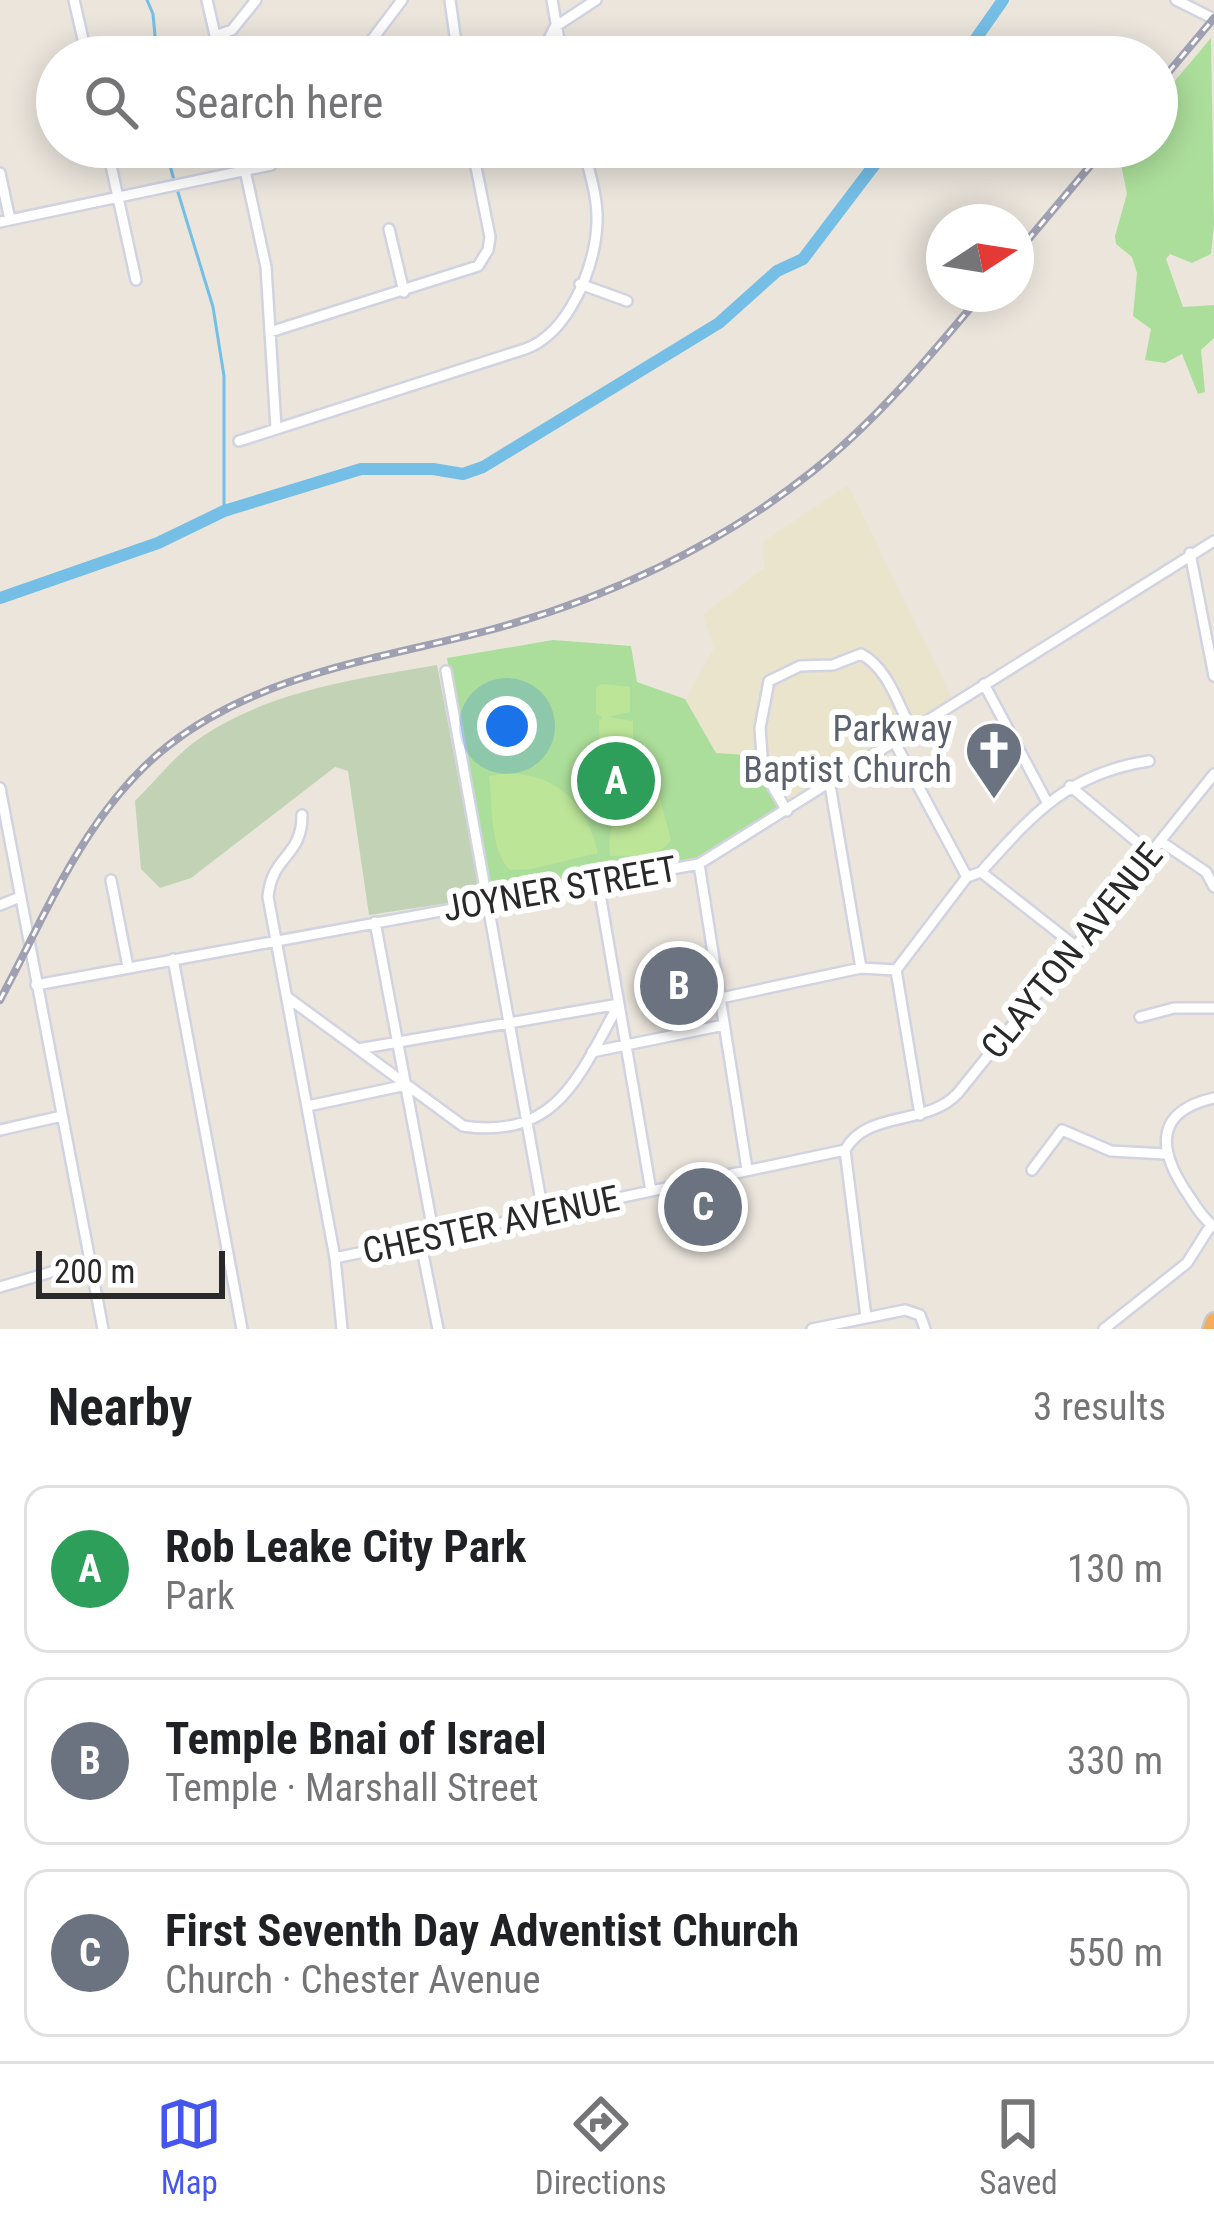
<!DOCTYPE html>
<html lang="en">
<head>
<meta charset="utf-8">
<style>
  :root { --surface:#fff; --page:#f6f6f6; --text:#202124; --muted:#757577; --line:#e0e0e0; --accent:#4556ee }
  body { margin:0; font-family:"Roboto Condensed",sans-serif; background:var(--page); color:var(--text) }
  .compass { position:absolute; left:926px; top:204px; width:108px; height:108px; border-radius:50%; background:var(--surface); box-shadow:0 6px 30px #0003; rotate:78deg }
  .scale { position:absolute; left:36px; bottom:30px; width:189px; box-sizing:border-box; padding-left:12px; border:6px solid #292929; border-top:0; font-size:33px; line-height:42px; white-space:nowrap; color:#292929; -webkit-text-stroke:9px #fff; paint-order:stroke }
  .you { position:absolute; left:507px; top:726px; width:42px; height:42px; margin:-30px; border:9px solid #fff; border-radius:50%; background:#1a73e8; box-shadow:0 0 0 18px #1a73e833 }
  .badge { display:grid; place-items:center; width:78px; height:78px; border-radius:50%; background:var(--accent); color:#fff; font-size:39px; font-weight:700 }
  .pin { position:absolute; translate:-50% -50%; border:6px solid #fff; box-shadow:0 3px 12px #0006 }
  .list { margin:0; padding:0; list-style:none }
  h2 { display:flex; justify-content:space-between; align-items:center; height:156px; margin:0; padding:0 48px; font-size:51px }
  h2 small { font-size:39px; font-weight:400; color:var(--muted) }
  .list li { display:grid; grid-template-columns:78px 1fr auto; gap:36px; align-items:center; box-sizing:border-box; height:168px; margin:0 24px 24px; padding:0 24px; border:3px solid var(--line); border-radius:24px }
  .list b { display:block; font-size:45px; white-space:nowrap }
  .list p { margin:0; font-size:39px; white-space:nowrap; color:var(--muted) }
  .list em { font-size:39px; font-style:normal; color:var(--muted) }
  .icon { flex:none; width:66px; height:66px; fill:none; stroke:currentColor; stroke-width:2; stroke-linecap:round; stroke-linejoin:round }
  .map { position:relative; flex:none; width:1214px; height:1329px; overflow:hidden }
  .search { position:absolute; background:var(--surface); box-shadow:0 6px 30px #0003; left:36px; right:36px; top:36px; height:132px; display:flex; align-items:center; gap:30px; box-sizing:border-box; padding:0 42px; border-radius:66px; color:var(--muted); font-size:45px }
  .sheet { height:732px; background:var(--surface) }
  nav { display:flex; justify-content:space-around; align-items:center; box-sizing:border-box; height:168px; border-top:3px solid var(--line); background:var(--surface); font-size:33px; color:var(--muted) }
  nav a { display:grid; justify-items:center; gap:6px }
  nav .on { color:var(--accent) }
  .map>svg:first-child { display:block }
  .education { fill:#ebe4cc }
  .green { fill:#acde9b }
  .cemetery { fill:#c1d3b4 }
  .pitch { fill:#bde598 }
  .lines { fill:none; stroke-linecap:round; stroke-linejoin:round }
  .stream { stroke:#75bee6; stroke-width:3 }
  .river { stroke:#75bee6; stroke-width:12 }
  .minor-casing { stroke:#d1d3e1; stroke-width:14 }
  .highway-casing { stroke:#c7c7c7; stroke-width:20 }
  .minor { stroke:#fff; stroke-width:9 }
  .highway { stroke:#f4ac5e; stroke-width:15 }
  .rail-casing { stroke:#9fa0b2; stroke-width:8 }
  .rail { stroke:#fff; stroke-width:3; stroke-dasharray:9; stroke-linecap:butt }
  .labels { text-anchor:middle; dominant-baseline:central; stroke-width:12; stroke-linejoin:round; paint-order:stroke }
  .worship-label { font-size:36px; fill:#5b616d; stroke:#fff; text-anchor:end }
  .street-label { font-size:36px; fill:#292929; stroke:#fff }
</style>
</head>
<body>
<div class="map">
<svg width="1214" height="1329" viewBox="0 0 1214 1329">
  <rect width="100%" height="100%" fill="#ebe5dc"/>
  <path class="education" d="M848,485L952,698L779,808L748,755L716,753L685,699L714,648L703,615L764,568L763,542Z"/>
  <path class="green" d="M1211,38L1214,224L1211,254L1192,263L1170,254L1166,259L1183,307L1214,305V338L1201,350L1205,392L1198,394L1182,354L1165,363L1145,360L1151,329L1133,316L1137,273L1132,257L1116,244L1115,236L1127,194L1120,159L1126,147H1157V102Z
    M553,640L631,646L637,682L685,699L716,753L748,755L779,808L695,859L489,895L447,658Z"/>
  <path class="cemetery" d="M437,665L481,898L369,915L348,771L335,767L191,878L160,888L141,869L135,801C156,780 178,752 203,736C273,690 356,679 437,665Z"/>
  <path class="pitch" d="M601,684L630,687V712L607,717L633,721V758L630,761L604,762L600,759L599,721L602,717L596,714V688Z
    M507,773C558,774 587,805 598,853L531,869L510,870C489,849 493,804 489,776Z
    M657,788L671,840C659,859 631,855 610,856C606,820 622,798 657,788Z"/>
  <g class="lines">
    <path class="stream" d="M147,0L153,14L157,57
      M165,147L174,180
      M177,189L213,307L224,376V511"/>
    <path class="river" d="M963,57L1003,0
      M0,598L158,543L224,511L361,469H433L463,474L483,467L719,323L777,271L803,259L888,147"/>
    <g class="minor-casing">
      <path id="minor" d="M74,0L87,57
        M207,0L220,57
        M450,0L458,57
        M552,0L562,57
        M1176,0L1214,19
        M215,36L232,30L256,0
        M359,57L402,0
        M540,57L555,27L596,0
        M107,147L136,280
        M240,147L266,267L276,428
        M0,173L10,220
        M0,222L271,165L289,147
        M389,229L404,292
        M580,284L627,301
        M270,332L478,266L488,250L490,237L472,147
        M239,441L525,349C568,334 596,267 597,222C598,197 589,171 583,147
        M1190,553L1214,676
        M446,671L543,1212
        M984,684L1047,802
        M895,743L967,877
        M830,785L861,968
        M1070,786L1149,852
        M0,788L103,1329
        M787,811L763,770L760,728L769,681L800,666L833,665L861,654C889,669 898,705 912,731
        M302,815C302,858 272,854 268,897L335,1258L342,1329
        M1160,841L1206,872L1214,887
        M699,864L747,1169
        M981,872L1074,945
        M111,880L128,967
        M598,882L651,1191
        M0,905L20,897
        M375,922L434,1236
        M173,959L242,1329
        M896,970L920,1115
        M36,985L699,864L1214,541
        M287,997L463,1126C557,1140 579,1076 619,1004
        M721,998L861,968L896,970L967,877L981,872C1032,815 1068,773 1149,761
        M1140,1017L1174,1008H1214
        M358,1049L619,1004
        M592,1052L724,1025
        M1214,1098C1156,1111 1157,1147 1185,1190C1194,1203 1201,1217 1214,1227
        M308,1106L406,1085
        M0,1130L62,1116
        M845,1150L866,1317
        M1032,1170L1062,1130L1111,1151L1165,1154
        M420,1239L438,1329
        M335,1258L845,1150C868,1109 927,1127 958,1093L1214,774
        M0,1287L89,1261
        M812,1329L905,1310L920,1315L925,1329
        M1104,1329L1187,1263L1211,1225"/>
    </g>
    <g class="highway-casing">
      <path id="highway" d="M1211,1329L1214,1321"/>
    </g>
    <use href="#minor" class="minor"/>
    <use href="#highway" class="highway"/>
    <g class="rail-casing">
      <path id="rail" d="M1157,86L1214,18
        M1016,254L1106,147
        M0,1000C48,911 86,810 169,745C262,673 379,659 490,630C606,599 719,546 813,471C877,420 930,356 982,294"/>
    </g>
    <use href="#rail" class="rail"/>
  </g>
  <defs>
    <g id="church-pin" transform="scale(3)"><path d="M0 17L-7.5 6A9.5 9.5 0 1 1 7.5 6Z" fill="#6b7280" stroke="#fff"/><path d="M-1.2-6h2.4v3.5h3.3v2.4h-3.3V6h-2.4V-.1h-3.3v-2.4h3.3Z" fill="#fff"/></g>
  </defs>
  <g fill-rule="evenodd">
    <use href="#church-pin" x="994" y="750"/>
  </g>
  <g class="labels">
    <g class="worship-label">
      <text x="952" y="729">Parkway<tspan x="952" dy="41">Baptist Church</tspan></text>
    </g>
    <g class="street-label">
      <text transform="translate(560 889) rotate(-10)">JOYNER STREET</text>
      <text transform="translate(1072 951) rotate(-51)">CLAYTON AVENUE</text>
      <text transform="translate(491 1225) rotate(-12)">CHESTER AVENUE</text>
    </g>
  </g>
</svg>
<svg class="compass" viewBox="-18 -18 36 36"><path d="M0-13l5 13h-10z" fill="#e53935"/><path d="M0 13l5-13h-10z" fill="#757577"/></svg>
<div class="scale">200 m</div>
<div class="you"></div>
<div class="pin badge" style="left:616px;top:781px;background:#2e9e5b">A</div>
<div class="pin badge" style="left:679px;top:986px;background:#6b7280">B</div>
<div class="pin badge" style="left:703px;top:1207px;background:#6b7280">C</div>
<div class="search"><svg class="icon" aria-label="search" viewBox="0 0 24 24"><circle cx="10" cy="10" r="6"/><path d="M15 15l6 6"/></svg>Search here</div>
</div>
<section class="sheet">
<h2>Nearby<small>3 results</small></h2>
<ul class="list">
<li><span class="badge" style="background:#2e9e5b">A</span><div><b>Rob Leake City Park</b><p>Park</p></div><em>130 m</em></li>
<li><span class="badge" style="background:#6b7280">B</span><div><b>Temple Bnai of Israel</b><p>Temple · Marshall Street</p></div><em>330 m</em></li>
<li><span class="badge" style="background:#6b7280">C</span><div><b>First Seventh Day Adventist Church</b><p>Church · Chester Avenue</p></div><em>550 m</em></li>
</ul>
</section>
<nav>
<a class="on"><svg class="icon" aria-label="map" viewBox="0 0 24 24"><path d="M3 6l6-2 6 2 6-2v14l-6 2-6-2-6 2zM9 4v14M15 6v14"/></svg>Map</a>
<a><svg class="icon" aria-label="directions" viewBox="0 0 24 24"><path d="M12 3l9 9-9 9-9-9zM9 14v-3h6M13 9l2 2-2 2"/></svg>Directions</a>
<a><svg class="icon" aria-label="saved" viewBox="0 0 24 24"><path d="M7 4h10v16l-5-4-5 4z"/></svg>Saved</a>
</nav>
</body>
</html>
